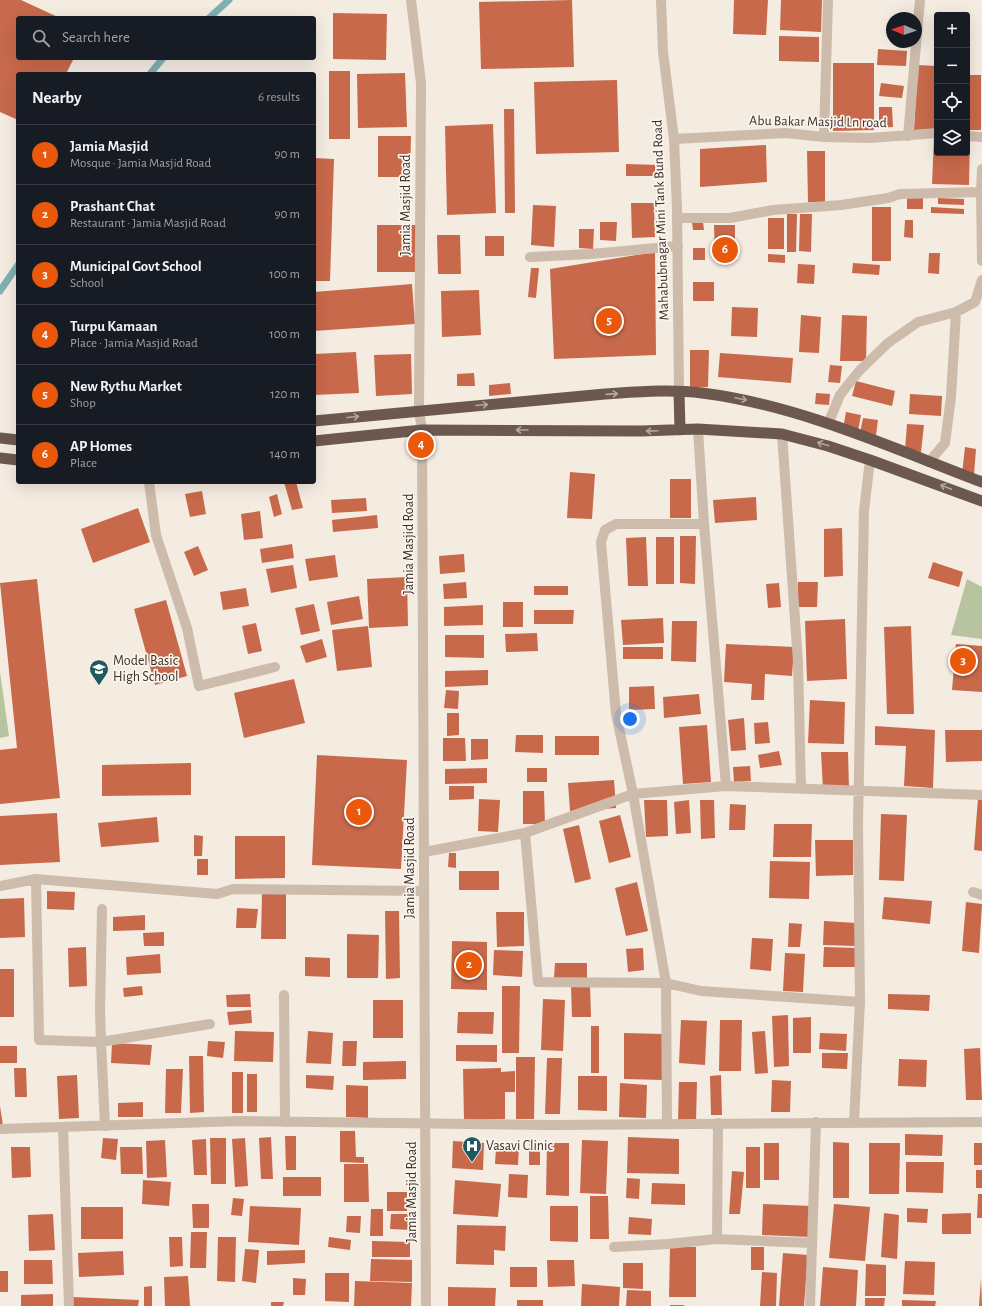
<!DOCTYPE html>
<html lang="en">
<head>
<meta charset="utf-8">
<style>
  :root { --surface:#171b24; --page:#20242c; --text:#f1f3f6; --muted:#9ea1a6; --line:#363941; --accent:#ea580c }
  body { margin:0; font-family:"Alegreya Sans",sans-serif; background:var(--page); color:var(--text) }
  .controls { position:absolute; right:12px; top:12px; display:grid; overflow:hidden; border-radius:4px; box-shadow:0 4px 16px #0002 }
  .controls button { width:36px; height:36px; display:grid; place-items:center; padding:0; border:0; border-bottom:1px solid var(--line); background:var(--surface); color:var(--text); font:20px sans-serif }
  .compass { position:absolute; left:886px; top:12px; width:36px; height:36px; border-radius:50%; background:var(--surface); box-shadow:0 4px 16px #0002; rotate:272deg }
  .you { position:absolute; left:630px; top:719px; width:14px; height:14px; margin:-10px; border:3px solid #fff; border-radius:50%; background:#1a73e8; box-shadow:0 0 0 6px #1a73e833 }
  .badge { display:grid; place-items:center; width:26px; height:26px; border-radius:50%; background:var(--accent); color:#fff; font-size:13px; font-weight:700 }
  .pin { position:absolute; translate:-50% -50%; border:2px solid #fff; box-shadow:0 1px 4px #0006 }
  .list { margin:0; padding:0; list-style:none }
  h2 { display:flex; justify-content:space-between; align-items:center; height:52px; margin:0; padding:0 16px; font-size:17px }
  h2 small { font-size:13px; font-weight:400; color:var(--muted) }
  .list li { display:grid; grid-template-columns:26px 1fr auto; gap:12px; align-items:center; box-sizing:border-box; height:60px; padding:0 16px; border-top:1px solid var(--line) }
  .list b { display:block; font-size:15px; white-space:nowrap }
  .list p { margin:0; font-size:13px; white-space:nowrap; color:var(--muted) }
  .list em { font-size:13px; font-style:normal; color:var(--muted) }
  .icon { flex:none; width:22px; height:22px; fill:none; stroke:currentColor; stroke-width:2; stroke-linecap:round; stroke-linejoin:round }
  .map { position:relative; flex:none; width:982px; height:1306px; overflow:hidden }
  .search { position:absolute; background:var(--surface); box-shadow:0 4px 16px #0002; left:16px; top:16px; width:300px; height:44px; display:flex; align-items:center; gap:10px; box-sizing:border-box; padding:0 14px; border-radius:4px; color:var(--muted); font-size:15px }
  .panel { position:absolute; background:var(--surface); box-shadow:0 4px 16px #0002; left:16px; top:72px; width:300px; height:412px; border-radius:4px }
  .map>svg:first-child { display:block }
  .green { fill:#b8c4a0 }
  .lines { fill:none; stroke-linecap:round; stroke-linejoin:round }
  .stream { stroke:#7fb0b2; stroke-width:7 }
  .building { fill:#c8694b }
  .minor { stroke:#cdbbac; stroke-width:10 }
  .tertiary { stroke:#cdbbac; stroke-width:10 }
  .trunk { stroke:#6c584f; stroke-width:11 }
  .oneway { stroke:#b4a69e }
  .labels { text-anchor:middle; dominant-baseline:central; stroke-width:3.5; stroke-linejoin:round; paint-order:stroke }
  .street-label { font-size:14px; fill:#3b302b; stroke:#fbf5ee }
  .poi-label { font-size:14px; fill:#3b302b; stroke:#fbf5ee; text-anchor:start }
</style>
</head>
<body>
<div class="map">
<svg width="982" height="1306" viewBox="0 0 982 1306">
  <rect width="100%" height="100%" fill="#f4ebe1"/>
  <path class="green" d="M967,579L982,587V639L951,635Z
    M0,672L9,736L0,738Z"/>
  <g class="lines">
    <path class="stream" d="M209,18L229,0
      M150,74L163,58
      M0,291L18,265"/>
  </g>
  <path class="building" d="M0,0H21L60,18H18V58H74L66,74H18V120L0,112Z
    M572,0L574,67L481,69L479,2Z
    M734,0H768L766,35L733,34Z
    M781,0H822L821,32L780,30Z
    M333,13L387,14L386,60L333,59Z
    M779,36L819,37V62L779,61Z
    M878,49L907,51L906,66L877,65Z
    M833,63H874V130L833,131Z
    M918,65L937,66V131L914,130Z
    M329,71H350V139H329Z
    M405,73L407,127L358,128L357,74Z
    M967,75H981V130H967Z
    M617,80L619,152L536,154L534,82Z
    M881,83L904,86L902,98L879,96Z
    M879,107H892L893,127L879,128Z
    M504,109H514L515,213H505Z
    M493,124L496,213L447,215L445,126Z
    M378,136H411L410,177H378Z
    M934,136L937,137V153H967V137H970L969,185L932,184Z
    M766,145L767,182L700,187V149Z
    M807,151H825V202H808Z
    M314,158L334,159L330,281H314Z
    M626,164L659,165V176H626Z
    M907,196H923V209H907Z
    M938,198L964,199V205L938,204Z
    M631,203H654L655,237L632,238Z
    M533,205L556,206L554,247L531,245Z
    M872,207H891V261H872Z
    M931,207L964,209V214L931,213Z
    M787,214H797L796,252H787Z
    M800,214H812L811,252L799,251Z
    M768,218H784V249H768Z
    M905,220H913V238L904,237Z
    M600,222H617L616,241L600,240Z
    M692,222H703L704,230H693Z
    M377,225H418L419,272H377Z
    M714,225H735V261H715Z
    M579,229H594L593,249L579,248Z
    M437,235H460L461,274H438Z
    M485,236H504V256H485Z
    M693,248H705V260H693Z
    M655,252L656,355L554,359L550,269Z
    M929,253H940L939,274L928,273Z
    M768,254L785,255V263L768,262Z
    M853,263L880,265L879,275L852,273Z
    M798,264L815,265L814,284L797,283Z
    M531,268H539L536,298L528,297Z
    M693,282H714V301H693Z
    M412,284L415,324L314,331V292Z
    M479,290L481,335L442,337L441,291Z
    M732,307L758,308L757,337L731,336Z
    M801,315L821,317L819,353L799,352Z
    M842,315L867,316L866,361H840Z
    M690,350H709L708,387H690Z
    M356,352L359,393L314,395V354Z
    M720,353L793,358L791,383L718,377Z
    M411,354L412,394L376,396L374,355Z
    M830,365L842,366L840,383L828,382Z
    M474,373L475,386H457V374Z
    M856,381L895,391L892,406L852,396Z
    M510,383L511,394L489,396V385Z
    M816,393L830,394L829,405L815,404Z
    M910,394L942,396L941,416L909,414Z
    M846,412L861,415L858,431L843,429Z
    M863,418L878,420L876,435L860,433Z
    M907,424L924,425L921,452L905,450Z
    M965,447L976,449L974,475L962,474Z
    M570,472L595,474L592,519L567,518Z
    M670,479H691V518H670Z
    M284,482H296L303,508L292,510Z
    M202,491L206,514L190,517L185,494Z
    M277,494L282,514L274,517L269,497Z
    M756,497L757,520L715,523L713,500Z
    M366,498L367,511L332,513L331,500Z
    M138,508L150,542L93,563L81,529Z
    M260,511L263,538L244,540L241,514Z
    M377,515L378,528L333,532L332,520Z
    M842,528L843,576L824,577V529Z
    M680,536H696L695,584L680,583Z
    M646,537L648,586H628L626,538Z
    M656,537H674V584H656Z
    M292,544L294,558L262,563L260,549Z
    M198,546L208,570L194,576L184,552Z
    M464,554L465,572L440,574L439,556Z
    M335,555L338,577L309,581L305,559Z
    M933,562L963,572L959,587L928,578Z
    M293,565L297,588L271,593L266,569Z
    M407,577L408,626L369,628L367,579Z
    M37,579L60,798L0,804V750L17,748L0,583Z
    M466,582L467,598L444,599L443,584Z
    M798,582H818L817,607H797Z
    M779,583L781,607L768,608L766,584Z
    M534,586H568V595H534Z
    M246,588L249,606L223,610L220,592Z
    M359,596L363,619L331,625L327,602Z
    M166,600L187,676L155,685L134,609Z
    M503,602H523V627H503Z
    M314,604L320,631L301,635L295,608Z
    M483,605V625L444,626V607Z
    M534,610H574L573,624H534Z
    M663,618L664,643L623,645L621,620Z
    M845,619L847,679L807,681L805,621Z
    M672,621H697L696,662L671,661Z
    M256,623L262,651L248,654L242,626Z
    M368,626L372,667L337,671L332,630Z
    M911,626L914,714H887L884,627Z
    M537,633L538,651L506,652L505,634Z
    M445,635H484V658L445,657Z
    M322,639L327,657L306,663L300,646Z
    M726,644L794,647L792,676L765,674L764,700H751L752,684L724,682Z
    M956,644L982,646V692L952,690Z
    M623,647H663V659H623Z
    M488,670V685L445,687V671Z
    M294,679L305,723L244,738L234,693Z
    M654,686L655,709L629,710V687Z
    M446,690L459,691L458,709L444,708Z
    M699,694L701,714L664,718L663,697Z
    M810,700L845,702L844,744L808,743Z
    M447,713H459V735L447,736Z
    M744,718L746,750L731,751L728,720Z
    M768,722L770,743L755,744L754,723Z
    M707,725L711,782L683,784L679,727Z
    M875,726L935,730L933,788L904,786L906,746L875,745Z
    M945,730H982V761L946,762Z
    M516,735H543V753L515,752Z
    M555,736H599V755H555Z
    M443,738H465L466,761H443Z
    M471,739H488V759L471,760Z
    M779,751L782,765L760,768L758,755Z
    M821,752H848L849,788L823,789Z
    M317,755L407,760L401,869L312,865Z
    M191,763V795L102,796V765Z
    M750,766L751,781L734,782L733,767Z
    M487,768V783L445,784V769Z
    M527,768H547V782H527Z
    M614,780L616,808L570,811L568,783Z
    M449,786H474V799L449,800Z
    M523,791H544L545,824H523Z
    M978,798H982V851L974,850Z
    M479,799L500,800L498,832L478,831Z
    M644,800H667L668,836L646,837Z
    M689,800L691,833L676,834L674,802Z
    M700,800H714L715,838L701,839Z
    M730,804L746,805L745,830H729Z
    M57,813L60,862L0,865V816Z
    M881,814L907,815L904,881L879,880Z
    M620,815L631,857L609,863L599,821Z
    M157,817L159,842L101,847L98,823Z
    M774,824H812L811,857H773Z
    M579,825L591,879L575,883L563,829Z
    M194,835L203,836L202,856H194Z
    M235,836H285V878L235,879Z
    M815,840H853V875L816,876Z
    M449,853H456V868L448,867Z
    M197,859H208V875H197Z
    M770,861L810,862L809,899L769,898Z
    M459,871H499V890H459Z
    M637,882L648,931L626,936L615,888Z
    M47,891L75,892L74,910L47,909Z
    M262,893H286V939H261Z
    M884,897L932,901L930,924L882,919Z
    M24,898L25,937L0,938V899Z
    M966,902L982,904L979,953L962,951Z
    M237,908L258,909L256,928H236Z
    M385,911H399L400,978L386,979Z
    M496,912H524V946L497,947Z
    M145,915V930L113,931V917Z
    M824,921L856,923V946L823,945Z
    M789,923L802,924L800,947H788Z
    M164,932V946H144L143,933Z
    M347,934L379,935L378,978H347Z
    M752,938L773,939L771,971L750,969Z
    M452,941L487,942V990L451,989Z
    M86,947L87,986L69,987L68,948Z
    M824,947L856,948V967H823Z
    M643,948L644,970L628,972L626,949Z
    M494,950L523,951L522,977L493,975Z
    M785,953L805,954L803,992L783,991Z
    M160,954L161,973L127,975L126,957Z
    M305,957L330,958V977L305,976Z
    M555,963H587V978H554Z
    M0,969H14V1017H0Z
    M590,985L591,1017H572L571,986Z
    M142,986L143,995L124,997L123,988Z
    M502,986H520L519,1053H502Z
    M250,994L251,1007H227L226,995Z
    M888,994L930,995L929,1011L888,1009Z
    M543,999L565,1000L563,1051L541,1050Z
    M373,1000H403V1038H373Z
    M251,1010L252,1023L229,1025L227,1012Z
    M458,1012H494L493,1034L457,1033Z
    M788,1015L789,1066L774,1067L772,1016Z
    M811,1017V1053H793V1018Z
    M681,1020L707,1021L705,1065L679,1063Z
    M720,1020H742L741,1071H719Z
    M591,1026H599V1073H591Z
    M235,1031L274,1032L273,1062L234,1061Z
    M308,1031L333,1033L331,1064L306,1063Z
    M765,1031L768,1073L755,1074L752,1032Z
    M624,1033L663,1034V1080L624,1079Z
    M820,1033L847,1034L846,1051L819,1049Z
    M208,1041L225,1042L223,1058L207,1056Z
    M343,1041H357L356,1066H342Z
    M112,1043L152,1045L150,1065L111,1063Z
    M456,1045H497V1062L456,1061Z
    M0,1046H17V1063H0Z
    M980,1048L982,1100H966L964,1049Z
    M822,1053H848L847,1069L822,1068Z
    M189,1056H203L204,1112L190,1113Z
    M516,1057H535L534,1119H516Z
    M547,1058H562L560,1114H545Z
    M899,1059L927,1060L926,1087L898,1086Z
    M406,1061V1079L363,1080V1062Z
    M14,1068H26L27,1097H15Z
    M501,1068V1072L515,1071V1092H505V1119L464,1120L463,1069Z
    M166,1069H183L181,1113H165Z
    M232,1072H243V1113H232Z
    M247,1074H257V1112H247Z
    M77,1075L79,1118L59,1119L57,1076Z
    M306,1075L334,1076L333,1090L306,1088Z
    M721,1075L722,1115H711L710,1076Z
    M578,1076H607V1111L578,1110Z
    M772,1080L791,1081L790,1112H771Z
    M679,1082H697L696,1121H678Z
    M620,1083L647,1085L646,1118L619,1117Z
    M346,1085L368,1086V1118L346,1117Z
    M143,1102V1117H118V1103Z
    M0,1106L3,1126H0Z
    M340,1131H355L356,1157H364V1163L340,1162Z
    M905,1134L943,1135L942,1156L905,1155Z
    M285,1136H296V1170H286Z
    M271,1137L273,1179H261L259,1138Z
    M628,1137L679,1139V1174L627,1173Z
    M103,1138L118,1139L116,1160L101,1158Z
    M210,1138H226V1184H211Z
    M245,1138L248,1186L235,1187L232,1139Z
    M206,1139L207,1175H194L192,1140Z
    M165,1140L167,1177L147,1178L146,1141Z
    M582,1140L608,1141L606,1194L580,1193Z
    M453,1141L484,1143L483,1170L452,1168Z
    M529,1142L540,1143V1165H529Z
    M833,1142L849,1143V1198H833Z
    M547,1143H569V1196L546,1195Z
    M764,1143H779V1180H764Z
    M869,1143H900L899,1194H869Z
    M974,1143H982V1165H974Z
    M11,1147H30L31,1177L12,1178Z
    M120,1147H142L143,1174H121Z
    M746,1147H760V1188H746Z
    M496,1148H519L518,1165L495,1164Z
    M906,1162H944L943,1193L906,1192Z
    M344,1164H368L369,1202H344Z
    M976,1170H982V1188H976Z
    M732,1171L744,1172L740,1214H729Z
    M509,1174L528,1175L527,1198L508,1197Z
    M283,1177H321V1196H283Z
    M627,1178L640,1179L639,1199L626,1198Z
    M143,1180L171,1182L169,1206L142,1204Z
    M455,1180L501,1184L498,1217L453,1214Z
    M652,1183L685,1184V1205L651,1204Z
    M387,1192H407V1211H387Z
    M978,1194H982V1218H977Z
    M590,1196H608L609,1239H590Z
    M233,1198L244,1199L242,1216L231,1215Z
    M192,1204H209V1228H193Z
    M763,1204L812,1206L810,1237L762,1235Z
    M834,1204L870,1207L865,1261L829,1258Z
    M250,1206L301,1208L299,1245L248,1242Z
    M550,1206H578V1242L550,1241Z
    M81,1207H123V1239H81Z
    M907,1208L928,1209L927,1223L907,1222Z
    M371,1209H383V1236H370Z
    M884,1213L899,1215L897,1259L881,1257Z
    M971,1213V1234H942V1214Z
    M53,1214L55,1250L29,1251L28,1215Z
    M391,1214H413L412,1230L390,1229Z
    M347,1216H361L360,1233L346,1232Z
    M629,1217L652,1219L651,1235L628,1234Z
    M457,1225L506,1226L505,1251L494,1250V1265L456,1264Z
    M191,1232H207L206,1268H190Z
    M169,1237H182L183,1266L170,1267Z
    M218,1237H236L235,1282L217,1281Z
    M329,1237L351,1240L350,1250L328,1247Z
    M372,1241L410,1242V1257H372Z
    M670,1247H696V1297H669Z
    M751,1247H764V1270H751Z
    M245,1249L259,1250L256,1283L242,1281Z
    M305,1250V1263L267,1265V1251Z
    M123,1251L124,1275L79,1277L78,1253Z
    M783,1253L808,1255L804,1306H779Z
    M371,1259L412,1260V1282L370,1281Z
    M24,1260H52L53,1284H24Z
    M547,1260H574L575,1286L548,1287Z
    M905,1261L935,1262L934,1295L903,1294Z
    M623,1263H643V1289L623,1288Z
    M866,1264L886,1265V1296H865Z
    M510,1267H537V1287H510Z
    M823,1267L858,1270L856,1306H820Z
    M0,1271H8V1292H0Z
    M762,1272L777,1273L776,1306H760Z
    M325,1273H349V1302L325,1301Z
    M188,1276L190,1306H165L164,1277Z
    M293,1278L306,1279L305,1295H293Z
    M981,1279L982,1306H979Z
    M355,1281L412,1283L411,1306H354Z
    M582,1284L620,1287L619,1306H581Z
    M152,1286V1306H144V1287Z
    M448,1287L496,1288L495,1306H448Z
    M627,1290L651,1291V1306H626Z
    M53,1294V1306H21V1295Z
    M73,1297L139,1300L138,1306H72Z
    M865,1298H885L884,1306H865Z
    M517,1300H543V1306H517Z
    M902,1300L936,1301L935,1306H902Z
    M271,1302H284L283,1306H271Z
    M670,1305H684V1306H670Z"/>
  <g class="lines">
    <path class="minor" d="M411,0L421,83L419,411L422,430
      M908,136L920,0
      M967,136L982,137
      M824,137L828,0
      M674,139L786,133L824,137L870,138L937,133
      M982,169L981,192L982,261
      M677,218H730L773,210L841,205L888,198L900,194L981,192
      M530,257L591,254L678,246
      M828,424L840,395L859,371L888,343L918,322L956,312L975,302L982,280
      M782,434L798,662L801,789
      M929,462L945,443L951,397L956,312
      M149,482L156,535L187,628L199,686L275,667
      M704,524L726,786
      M525,833L633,794L726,786L982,795
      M424,852L525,833L538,982L666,983L701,991L860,1002
      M36,879L39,1040L101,1042L105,1126
      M0,886L36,879L217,894L233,889L424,891
      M973,892L982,895
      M102,909L100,1011L101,1042L210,1024
      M284,995L285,1122
      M854,1122L860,1002L858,824L864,511L870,460
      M667,1124L666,983L633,794L616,714L601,542L605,530L616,524H704L698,429
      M63,1127L69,1306
      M717,1239L718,1123
      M614,1247L668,1244L717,1239L812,1243
      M810,1306L816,1122"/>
    <path class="tertiary" d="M661,0L663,52L674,139L677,208L679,392
      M422,430L426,1306
      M0,1129L240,1121L551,1125L982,1122"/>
    <path class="trunk" d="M679,392L680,430
      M314,421L605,394C637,392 671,389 702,393C799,405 892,448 982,482
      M0,438L18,440
      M314,441L422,430L641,431L698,429L782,434L828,446L870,460L982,501
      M0,458L18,460"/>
  </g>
  <defs><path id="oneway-shaft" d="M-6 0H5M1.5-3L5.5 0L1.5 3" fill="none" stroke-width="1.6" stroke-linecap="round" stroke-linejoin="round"/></defs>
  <g class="oneway">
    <use href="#oneway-shaft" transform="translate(612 394) rotate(-4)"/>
    <use href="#oneway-shaft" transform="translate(741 399) rotate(12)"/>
    <use href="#oneway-shaft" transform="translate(482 405) rotate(-5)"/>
    <use href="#oneway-shaft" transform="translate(353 417) rotate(-5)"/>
    <use href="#oneway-shaft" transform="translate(522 430) rotate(-180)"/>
    <use href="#oneway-shaft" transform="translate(652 431) rotate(178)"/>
    <use href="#oneway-shaft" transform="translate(823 444) rotate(-163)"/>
    <use href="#oneway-shaft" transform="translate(946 487) rotate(-159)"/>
  </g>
  <defs>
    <g id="school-pin" transform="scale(1)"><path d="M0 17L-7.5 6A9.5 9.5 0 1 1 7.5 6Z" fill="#1f5a5e" stroke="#fbf5ee"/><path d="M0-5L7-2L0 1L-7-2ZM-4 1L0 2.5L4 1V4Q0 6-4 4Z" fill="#fff"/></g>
    <g id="hospital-pin" transform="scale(1)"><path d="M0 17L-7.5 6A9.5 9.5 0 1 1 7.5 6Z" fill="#1f5a5e" stroke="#fbf5ee"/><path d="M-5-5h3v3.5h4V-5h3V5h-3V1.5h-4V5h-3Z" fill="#fff"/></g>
  </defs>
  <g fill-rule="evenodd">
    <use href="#school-pin" x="99" y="669"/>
    <use href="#hospital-pin" x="472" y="1146"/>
  </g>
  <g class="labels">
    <g class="street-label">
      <text transform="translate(818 122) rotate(1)">Abu Bakar Masjid Ln road</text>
      <text transform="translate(406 205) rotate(-90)">Jamia Masjid Road</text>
      <text transform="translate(661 220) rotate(-92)">Mahabubnagar Mini Tank Bund Road</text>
      <text transform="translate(409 544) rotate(-90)">Jamia Masjid Road</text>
      <text transform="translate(410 868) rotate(-90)">Jamia Masjid Road</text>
      <text transform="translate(412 1192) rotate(-90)">Jamia Masjid Road</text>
    </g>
    <g class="poi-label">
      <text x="113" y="661">Model Basic<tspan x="113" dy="16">High School</tspan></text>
      <text x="486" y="1146">Vasavi Clinic</text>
    </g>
  </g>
</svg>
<div class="controls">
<button>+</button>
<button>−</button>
<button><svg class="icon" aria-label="locate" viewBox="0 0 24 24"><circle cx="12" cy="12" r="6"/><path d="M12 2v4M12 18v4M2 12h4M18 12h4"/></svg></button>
<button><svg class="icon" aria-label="layers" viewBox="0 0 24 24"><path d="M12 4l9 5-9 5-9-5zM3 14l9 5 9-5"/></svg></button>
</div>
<svg class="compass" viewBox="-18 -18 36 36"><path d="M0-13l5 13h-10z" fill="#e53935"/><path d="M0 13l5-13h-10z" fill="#9ea1a6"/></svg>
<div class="you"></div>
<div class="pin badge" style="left:359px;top:812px">1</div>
<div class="pin badge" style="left:469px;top:965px">2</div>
<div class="pin badge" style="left:963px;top:661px">3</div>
<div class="pin badge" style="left:421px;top:445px">4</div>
<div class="pin badge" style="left:609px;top:321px">5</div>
<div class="pin badge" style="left:725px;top:250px">6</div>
<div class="search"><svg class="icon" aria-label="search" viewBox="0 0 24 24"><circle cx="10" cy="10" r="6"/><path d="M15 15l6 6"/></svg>Search here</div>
<section class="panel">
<h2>Nearby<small>6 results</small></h2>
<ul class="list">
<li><span class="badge">1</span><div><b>Jamia Masjid</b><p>Mosque · Jamia Masjid Road</p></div><em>90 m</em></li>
<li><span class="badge">2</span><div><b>Prashant Chat</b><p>Restaurant · Jamia Masjid Road</p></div><em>90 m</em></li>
<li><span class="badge">3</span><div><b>Municipal Govt School</b><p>School</p></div><em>100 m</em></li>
<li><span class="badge">4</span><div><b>Turpu Kamaan</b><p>Place · Jamia Masjid Road</p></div><em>100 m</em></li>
<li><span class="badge">5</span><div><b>New Rythu Market</b><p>Shop</p></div><em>120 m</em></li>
<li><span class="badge">6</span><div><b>AP Homes</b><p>Place</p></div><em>140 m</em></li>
</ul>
</section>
</div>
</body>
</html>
